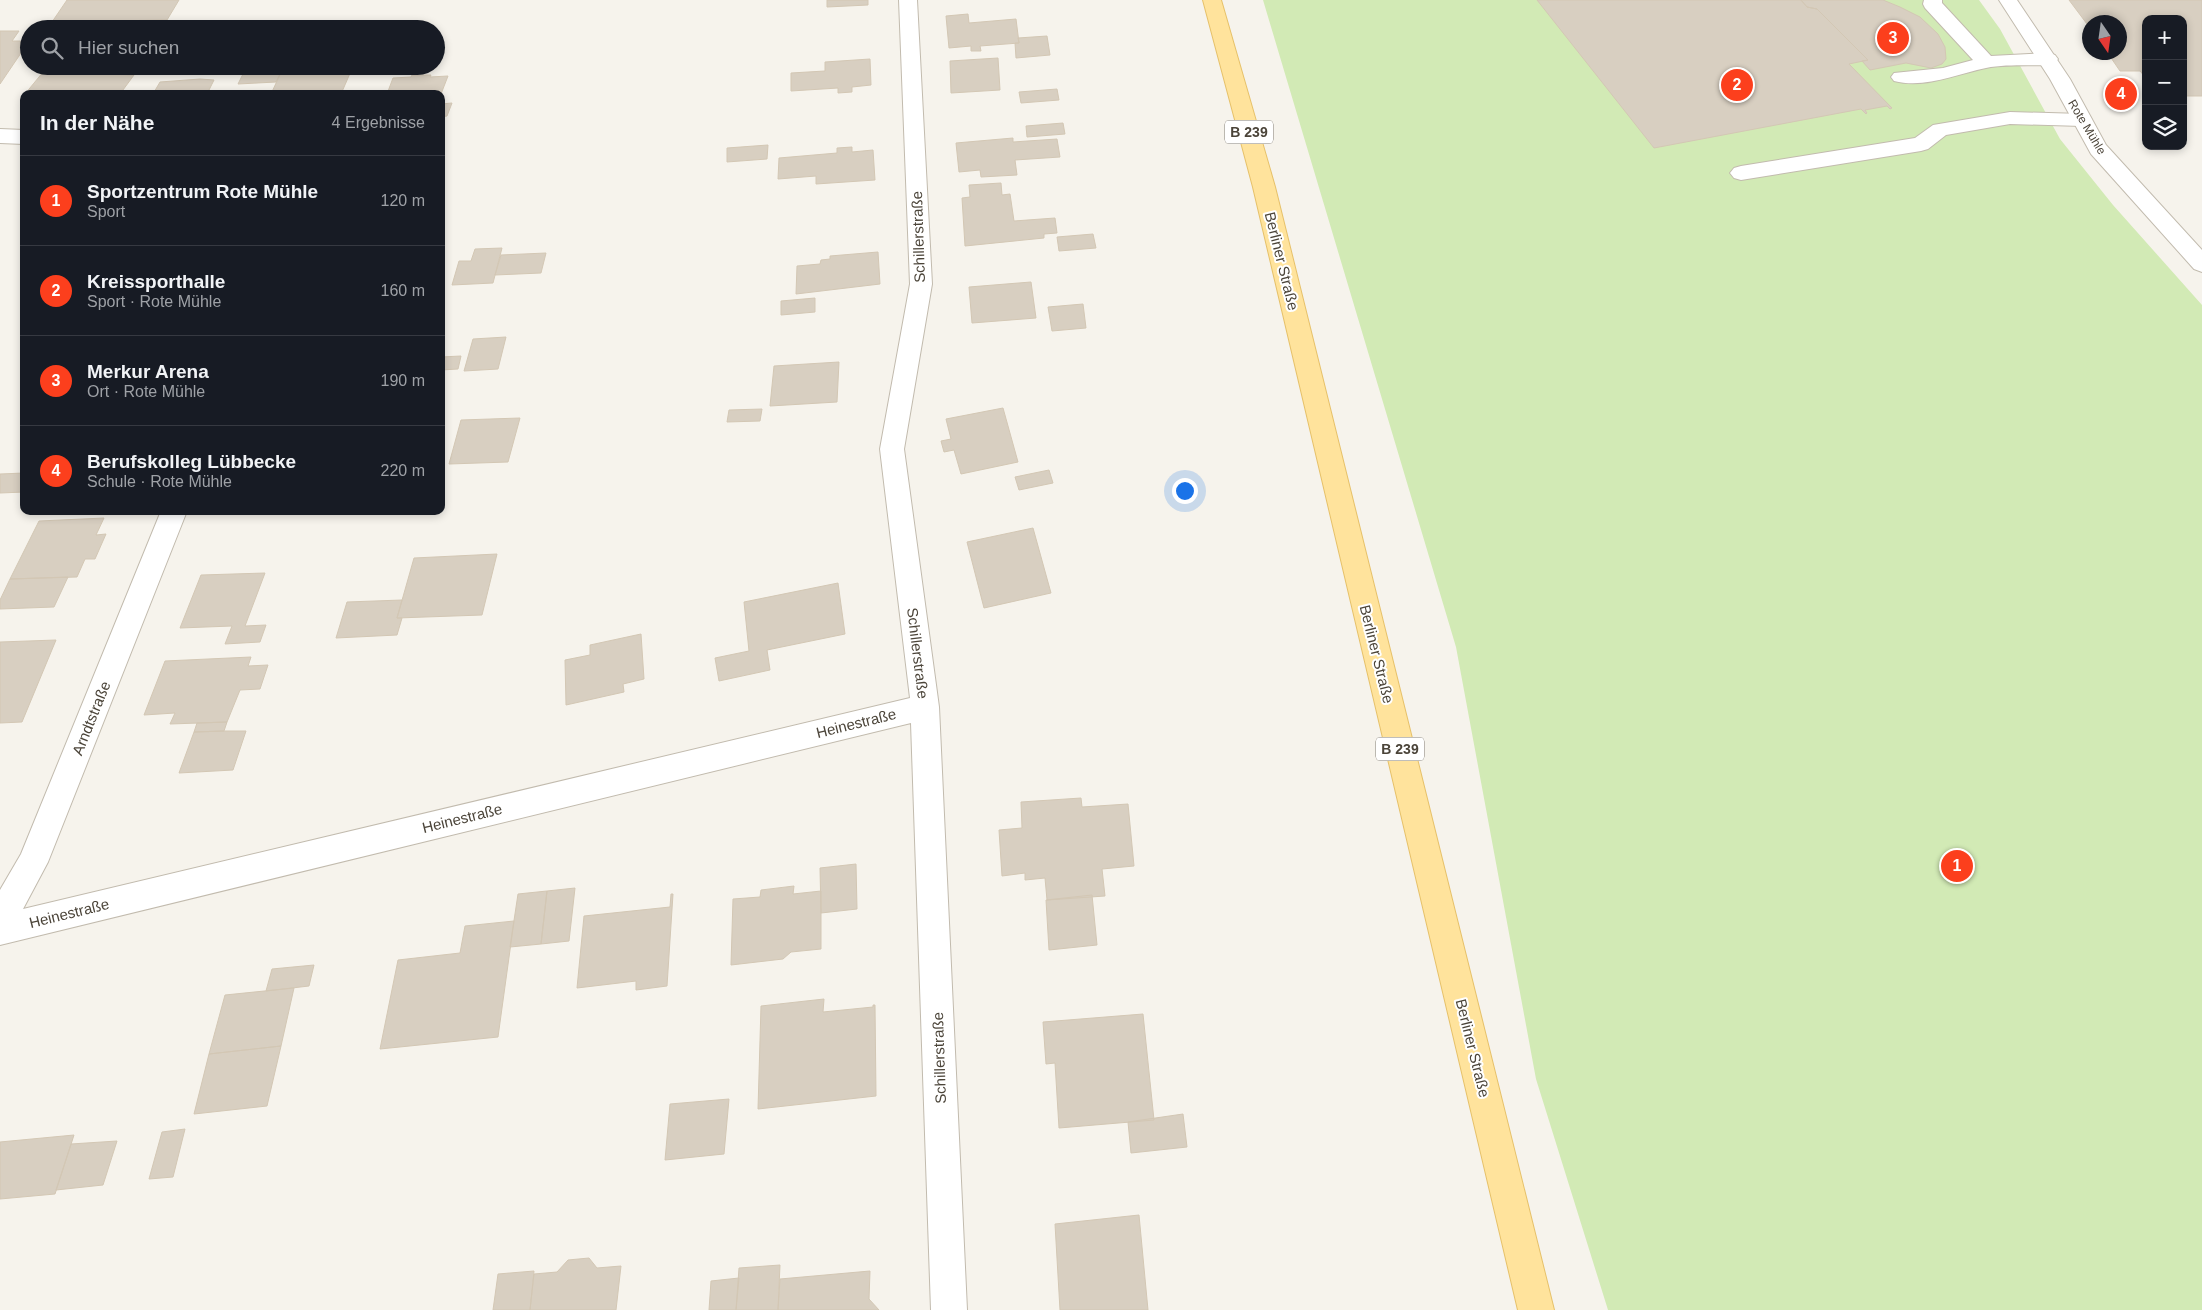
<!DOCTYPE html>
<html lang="de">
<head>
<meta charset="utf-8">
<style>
  :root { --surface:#171b24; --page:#242831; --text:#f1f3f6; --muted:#9ea1a6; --line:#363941; --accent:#fc3f1d }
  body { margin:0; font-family:Arial,sans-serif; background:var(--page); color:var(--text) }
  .controls { position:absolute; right:15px; top:15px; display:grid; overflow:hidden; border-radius:10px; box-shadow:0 2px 8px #0003 }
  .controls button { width:45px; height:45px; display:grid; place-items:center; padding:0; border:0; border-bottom:1px solid var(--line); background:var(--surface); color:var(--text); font:25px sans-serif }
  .compass { position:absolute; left:2082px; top:15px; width:45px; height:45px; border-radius:50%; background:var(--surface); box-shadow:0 2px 8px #0003; rotate:167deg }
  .you { position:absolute; left:1184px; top:490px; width:18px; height:18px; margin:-12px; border:4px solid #fff; border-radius:50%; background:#1a73e8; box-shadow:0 0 0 8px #1a73e833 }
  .badge { display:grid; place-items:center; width:32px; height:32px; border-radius:50%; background:var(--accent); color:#fff; font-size:16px; font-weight:700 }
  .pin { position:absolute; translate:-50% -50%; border:2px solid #fff; box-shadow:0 1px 5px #0006 }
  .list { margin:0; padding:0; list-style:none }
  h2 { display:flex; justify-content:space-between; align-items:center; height:65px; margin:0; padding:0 20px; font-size:21px }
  h2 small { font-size:16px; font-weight:400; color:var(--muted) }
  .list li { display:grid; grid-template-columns:32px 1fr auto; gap:15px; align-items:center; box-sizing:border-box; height:90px; padding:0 20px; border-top:1px solid var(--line) }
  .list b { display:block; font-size:19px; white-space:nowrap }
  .list p { margin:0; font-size:16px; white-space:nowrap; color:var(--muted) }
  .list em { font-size:16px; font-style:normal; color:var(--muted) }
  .icon { flex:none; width:28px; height:28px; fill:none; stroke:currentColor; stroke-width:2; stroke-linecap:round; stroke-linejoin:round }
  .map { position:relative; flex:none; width:2202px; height:1310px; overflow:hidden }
  .search { position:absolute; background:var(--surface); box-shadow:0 2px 8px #0003; left:20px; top:20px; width:425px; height:55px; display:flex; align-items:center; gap:12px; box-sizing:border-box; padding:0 18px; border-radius:28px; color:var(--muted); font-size:19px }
  .panel { position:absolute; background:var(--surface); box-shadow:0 2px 8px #0003; left:20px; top:90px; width:425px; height:425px; border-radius:10px }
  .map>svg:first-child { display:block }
  .green { fill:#d2eab5 }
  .building { fill:#d8cfc1; stroke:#d3c7b4 }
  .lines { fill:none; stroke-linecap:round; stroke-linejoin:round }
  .service-casing { stroke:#c2bbae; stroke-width:2 }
  .minor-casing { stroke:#c2bbae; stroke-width:2 }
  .primary-casing { stroke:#e6c16a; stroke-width:2 }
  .service { fill:#fff; fill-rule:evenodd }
  .minor { fill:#fff; fill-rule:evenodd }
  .primary { fill:#ffe39c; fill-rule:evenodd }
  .labels { text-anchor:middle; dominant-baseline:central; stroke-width:4; stroke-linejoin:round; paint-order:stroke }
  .far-street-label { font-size:12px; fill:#4b4439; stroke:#fff }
  .shield { fill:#fff; stroke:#817c74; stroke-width:1 }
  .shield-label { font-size:14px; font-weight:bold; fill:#4b4439 }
  .street-label { font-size:15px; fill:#4b4439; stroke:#fff }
</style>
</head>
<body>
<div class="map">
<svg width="2202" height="1310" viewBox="0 0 2202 1310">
  <rect width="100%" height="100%" fill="#f6f3ec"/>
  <path class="green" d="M1263,0H1979L2000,29L2060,139L2113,205L2202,305V1310H1608L1536,1079L1456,647Z"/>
  <path class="building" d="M67,0H179L167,20L52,22Z
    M827,0H868V5L827,7Z
    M1537,0H1801L1807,7L1817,9L1868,60L1849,64L1892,108L1890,109L1887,106L1865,110L1867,113L1866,114L1861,109L1654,148Z
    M1801,0H1883L1900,7L1920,17L1938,34L1945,47L1946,59L1942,64L1931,68L1906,63L1870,70L1862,61L1868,60L1817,9L1807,7Z
    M2069,0H2202V96H2183V19H2146V78L2140,71H2120L2107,52H2120V22H2090V28Z
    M968,14L969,23L1016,19L1019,43L980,46L981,51H971V46L949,48L946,16Z
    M0,31H19L12,41H29L22,51H26L21,53L0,84Z
    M1047,36L1050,55L1016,58L1015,43H1019L1018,38Z
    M998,58L1000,90L951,93L950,61Z
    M870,59L871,85L852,87V92L838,93V88L791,91V73L825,71V62Z
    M48,66L90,67L88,70L110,71L107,74L134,75L120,94H25Z
    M247,66H284L276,82L238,84Z
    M284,66H323L320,72L351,71L341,94H271Z
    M412,75H431L430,77L448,76L441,94H387L393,78L411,77Z
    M200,79L214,80L207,94H153L160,82Z
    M1057,89L1059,100L1021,103L1019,92Z
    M452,103L447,116L441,117V104Z
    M1063,123L1065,134L1027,137L1026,126Z
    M1013,138V142L1057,139L1060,157L1015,160L1017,175L981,177L980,170L959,172L956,143Z
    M768,145L767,159L727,162V148Z
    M852,147V152L873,150L875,180L816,184V176L778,179L779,158L837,153V148Z
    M1001,183L1002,195L1010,194L1014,221L1055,218L1057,233L1044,234V238L965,246L962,198L970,197L969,185Z
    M1093,234L1096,248L1059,251L1057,237Z
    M502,248L493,283L452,285L459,261H471L475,249Z
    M878,252L880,284L796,294L797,266L820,264L821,260L830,259V256Z
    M546,253L541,273L495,275L501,255Z
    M1031,282L1036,318L972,323L969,287Z
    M815,298V312L781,315V301Z
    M1083,304L1086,328L1052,331L1048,307Z
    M506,337L498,369L464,371L473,339Z
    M461,356L458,369L441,370V357Z
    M839,362L837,402L770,406L774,366Z
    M1003,408L1018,462L961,474L954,450L944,452L941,441L951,439L946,419Z
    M762,409L760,421L727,422L729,410Z
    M520,418L508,462L449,464L461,420Z
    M1049,470L1053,483L1019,490L1015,477Z
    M24,473V492L0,493V474Z
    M104,518L96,535L106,534L95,559H85L77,577L10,579L39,521Z
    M1033,528L1051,593L984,608L967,542Z
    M497,554L482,615L397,618L414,558Z
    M265,573L245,626L266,625L260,642L225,644L232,626L180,628L201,575Z
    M68,577L54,607L0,609V600L10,579Z
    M838,583L845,634L767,650L770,670L719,681L715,658L749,651L744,602Z
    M402,600L397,618H402L397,635L336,638L347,602Z
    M641,634L644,679L623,684L624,692L566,705L565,660L590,655V645Z
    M56,640L22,722L0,723V642Z
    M251,657L248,666L268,665L260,689L240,690L227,722L170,724L175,713L144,715L165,661Z
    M227,722L224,731L194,732L197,723Z
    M224,731H246L233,770L179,773L194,732Z
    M1081,798L1082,807L1128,804L1134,866L1102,869L1105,896L1047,900L1045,878L1025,880V873L1002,876L999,830L1022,828L1021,802Z
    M856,864L857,909L821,913L820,868Z
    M794,886L793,894L821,891V949L791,952L783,959L731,965L733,899L760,897L761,890Z
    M575,888L569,941L541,944L547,891Z
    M547,891L541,944L510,947L518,894Z
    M671,894H673L667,986L636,990V981L577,988L584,916L670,907Z
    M1092,895L1097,945L1049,950L1046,900Z
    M514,921L498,1037L380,1049L398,960L460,953L465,926Z
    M314,965L309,986L266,991L272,969Z
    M294,988L281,1046L209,1054L225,995Z
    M824,999L823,1012L873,1007V1005H875L876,1096L758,1109L761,1006Z
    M1143,1014L1154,1120L1059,1128L1055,1063L1046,1064L1043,1022Z
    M281,1046L267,1106L194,1114L209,1054Z
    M729,1099L724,1154L665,1160L670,1104Z
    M1183,1114L1187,1147L1131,1153L1128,1122Z
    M185,1129L173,1177L149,1179L162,1132Z
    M74,1135L55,1194L0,1199V1142Z
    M117,1141L103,1185L56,1190L71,1144Z
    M1139,1215L1148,1310H1060L1055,1224Z
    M589,1258L597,1268L621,1266L616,1310H530L534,1274L557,1272L568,1260Z
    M780,1265L778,1310H736L739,1268Z
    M534,1271L530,1310H493L498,1274Z
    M870,1271L869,1299L879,1310H778L780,1279Z
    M739,1278L736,1310H709L711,1281Z"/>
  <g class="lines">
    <g class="service-casing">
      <path id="service" d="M1924,0H1942V3L1991,56L2048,53L2055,55L2058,59L2055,63L2048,65C2028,66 2005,64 1986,68C1956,74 1925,89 1894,81L1891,77L1894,73L1943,68L1973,60L1925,8L1923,4Z
        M2010,112L2082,114L2089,115L2092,120L2089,125L2082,126L2010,124L1946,135L1928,149L1921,151L1741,180L1734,178L1730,173L1734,168L1741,166L1915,138L1933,125Z"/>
    </g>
    <g class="minor-casing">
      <path id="minor" d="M899,0H917L932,284L904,449L939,707L967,1310H931L911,723L0,945V890L21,854L161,511H187L48,862L23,909L910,698L880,449L910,284Z
        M1999,0H2017L2070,79L2106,145L2202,250V272L2194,269L2091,154L2050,79Z
        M0,129L24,130V144L0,143Z"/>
    </g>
    <g class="primary-casing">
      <path id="primary" d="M1203,0H1221L1275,187L1554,1310H1518L1253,187Z"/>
    </g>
    <use href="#service" class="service"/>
    <use href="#minor" class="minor"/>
    <use href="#primary" class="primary"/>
  </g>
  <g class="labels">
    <g class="far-street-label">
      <text transform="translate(2087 127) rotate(59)">Rote Mühle</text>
    </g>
    <g class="shield">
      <rect x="1225" y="120.5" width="48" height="23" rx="4"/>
      <rect x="1376" y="737.5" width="48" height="23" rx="4"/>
    </g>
    <g class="shield-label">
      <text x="1249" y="132">B 239</text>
      <text x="1400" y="749">B 239</text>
    </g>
    <g class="street-label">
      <text transform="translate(918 237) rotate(-92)">Schillerstraße</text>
      <text transform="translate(1282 261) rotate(76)">Berliner Straße</text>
      <text transform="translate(918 653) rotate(83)">Schillerstraße</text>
      <text transform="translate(1377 654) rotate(76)">Berliner Straße</text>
      <text transform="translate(91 718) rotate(-68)">Arndtstraße</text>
      <text transform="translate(856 723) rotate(-14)">Heinestraße</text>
      <text transform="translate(462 818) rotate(-14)">Heinestraße</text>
      <text transform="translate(69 913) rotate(-14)">Heinestraße</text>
      <text transform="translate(1473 1048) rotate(76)">Berliner Straße</text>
      <text transform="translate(939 1058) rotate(-92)">Schillerstraße</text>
    </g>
  </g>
</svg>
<div class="controls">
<button>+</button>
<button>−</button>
<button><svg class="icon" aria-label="layers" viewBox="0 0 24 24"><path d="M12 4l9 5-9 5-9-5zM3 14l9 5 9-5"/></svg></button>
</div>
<svg class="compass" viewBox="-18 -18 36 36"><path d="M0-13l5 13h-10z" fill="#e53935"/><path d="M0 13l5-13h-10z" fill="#9ea1a6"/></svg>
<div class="you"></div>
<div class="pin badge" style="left:1957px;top:866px">1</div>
<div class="pin badge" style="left:1737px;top:85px">2</div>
<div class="pin badge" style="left:1893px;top:38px">3</div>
<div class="pin badge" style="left:2121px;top:94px">4</div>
<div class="search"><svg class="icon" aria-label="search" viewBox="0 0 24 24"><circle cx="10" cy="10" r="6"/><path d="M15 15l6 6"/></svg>Hier suchen</div>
<section class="panel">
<h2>In der Nähe<small>4 Ergebnisse</small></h2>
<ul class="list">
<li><span class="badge">1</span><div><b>Sportzentrum Rote Mühle</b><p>Sport</p></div><em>120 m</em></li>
<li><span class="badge">2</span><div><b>Kreissporthalle</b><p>Sport · Rote Mühle</p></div><em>160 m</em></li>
<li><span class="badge">3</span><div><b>Merkur Arena</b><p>Ort · Rote Mühle</p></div><em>190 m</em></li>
<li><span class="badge">4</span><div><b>Berufskolleg Lübbecke</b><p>Schule · Rote Mühle</p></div><em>220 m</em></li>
</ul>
</section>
</div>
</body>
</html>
